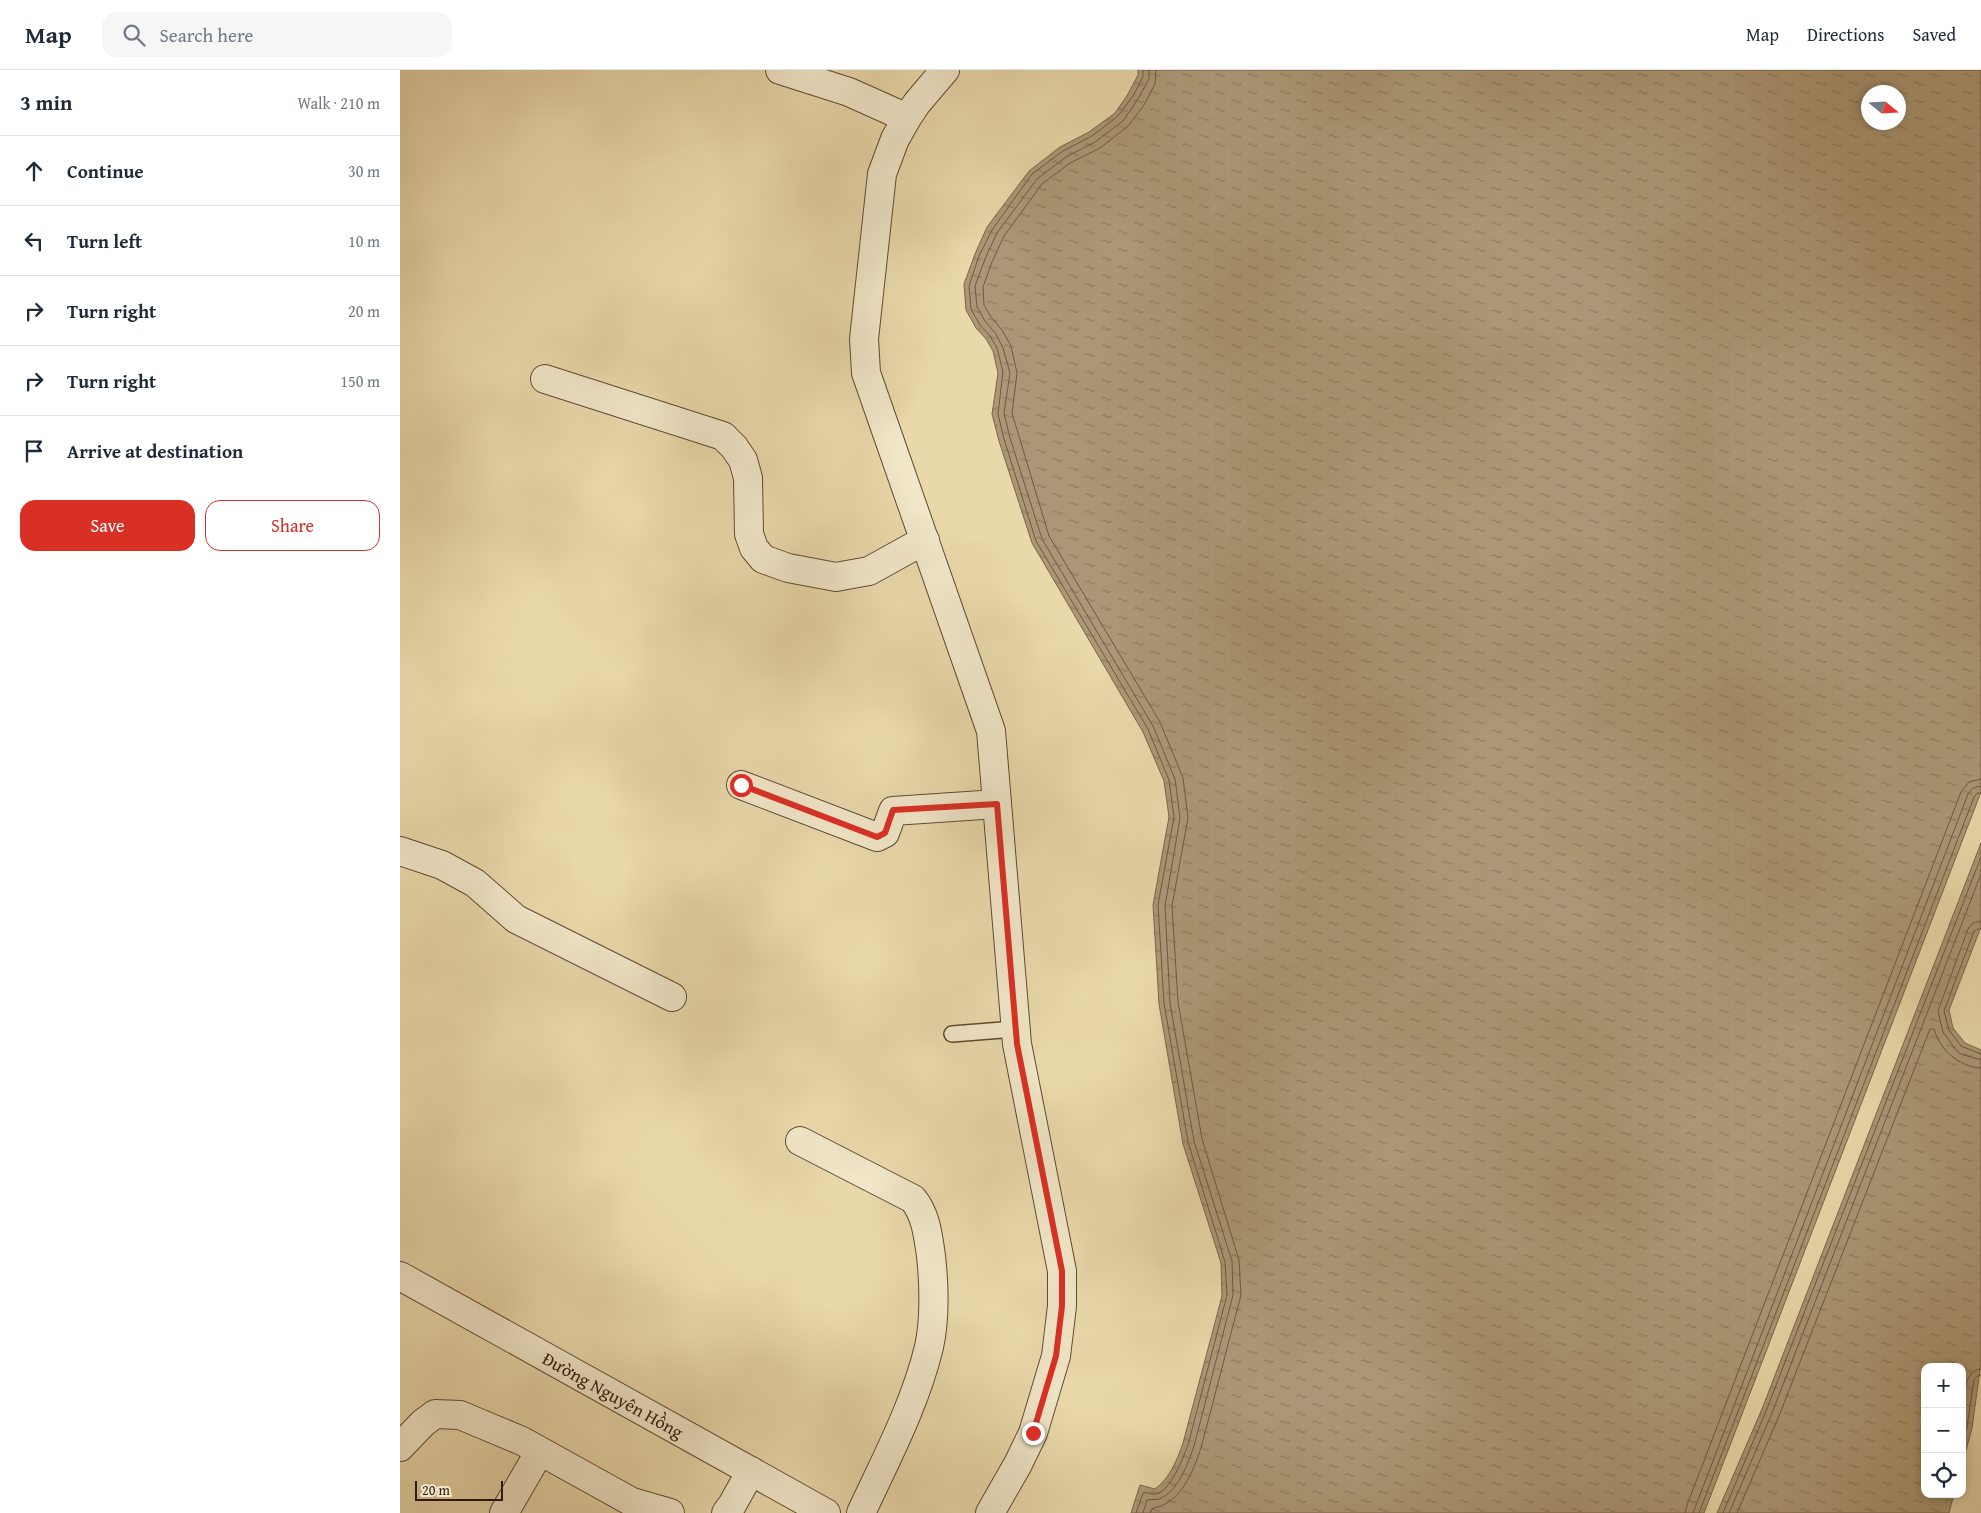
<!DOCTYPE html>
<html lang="en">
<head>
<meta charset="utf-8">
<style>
  :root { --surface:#fff; --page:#f6f6f7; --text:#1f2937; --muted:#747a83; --line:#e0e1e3; --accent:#d93025 }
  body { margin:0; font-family:"Gentium Book Plus",serif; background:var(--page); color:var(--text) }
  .controls { position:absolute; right:15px; bottom:15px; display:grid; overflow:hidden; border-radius:10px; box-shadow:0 2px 8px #0003 }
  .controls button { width:45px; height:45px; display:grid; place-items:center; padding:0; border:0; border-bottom:1px solid var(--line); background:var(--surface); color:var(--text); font:25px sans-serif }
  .compass { position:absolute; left:1461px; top:15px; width:45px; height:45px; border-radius:50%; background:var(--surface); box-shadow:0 2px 8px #0003; rotate:108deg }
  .scale { position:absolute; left:15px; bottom:12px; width:88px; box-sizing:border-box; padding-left:5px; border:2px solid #321a0e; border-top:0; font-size:14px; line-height:18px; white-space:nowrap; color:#321a0e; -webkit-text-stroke:4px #f1e6c8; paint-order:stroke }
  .stop { position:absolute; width:15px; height:15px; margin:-11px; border:4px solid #d93025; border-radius:50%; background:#fff }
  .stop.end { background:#d93025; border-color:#fff; box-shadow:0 1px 5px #0008 }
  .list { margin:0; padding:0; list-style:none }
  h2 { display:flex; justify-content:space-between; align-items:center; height:65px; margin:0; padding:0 20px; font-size:21px }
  h2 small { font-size:16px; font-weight:400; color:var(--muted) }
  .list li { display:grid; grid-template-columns:32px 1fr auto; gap:15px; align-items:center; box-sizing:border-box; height:70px; padding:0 20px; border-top:1px solid var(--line) }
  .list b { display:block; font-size:19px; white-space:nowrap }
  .list em { font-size:16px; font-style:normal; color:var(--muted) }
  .actions { display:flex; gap:10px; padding:15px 20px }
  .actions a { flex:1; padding:11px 0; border:1px solid var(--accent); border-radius:15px; text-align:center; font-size:18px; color:var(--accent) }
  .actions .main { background:var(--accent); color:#fff }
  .icon { flex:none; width:28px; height:28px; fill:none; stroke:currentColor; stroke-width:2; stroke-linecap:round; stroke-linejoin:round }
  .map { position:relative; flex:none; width:1581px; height:1443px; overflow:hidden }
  header { display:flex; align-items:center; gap:30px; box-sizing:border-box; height:70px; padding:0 25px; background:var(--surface); border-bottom:1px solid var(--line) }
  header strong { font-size:24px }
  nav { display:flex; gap:28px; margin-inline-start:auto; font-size:18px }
  .search { width:350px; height:45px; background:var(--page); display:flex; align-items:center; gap:12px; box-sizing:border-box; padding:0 18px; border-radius:15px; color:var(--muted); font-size:19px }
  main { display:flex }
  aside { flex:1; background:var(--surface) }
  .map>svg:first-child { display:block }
  .water { fill:url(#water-ripples); stroke:#7b654c; fill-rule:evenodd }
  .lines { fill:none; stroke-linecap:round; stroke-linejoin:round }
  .shore { stroke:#6e5842; stroke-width:1 }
  .service-casing { stroke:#604a35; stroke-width:18 }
  .minor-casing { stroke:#604a35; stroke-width:30 }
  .tertiary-casing { stroke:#604a35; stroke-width:30 }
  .service { stroke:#f1e6c8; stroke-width:15 }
  .minor { stroke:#f1e6c8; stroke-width:28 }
  .tertiary { stroke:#f1e6c8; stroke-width:28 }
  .route { stroke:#d93025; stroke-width:6 }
  .labels { text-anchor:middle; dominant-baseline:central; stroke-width:5; stroke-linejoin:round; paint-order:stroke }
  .street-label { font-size:18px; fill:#321a0e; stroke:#f1e6c8 }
</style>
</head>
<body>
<header>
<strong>Map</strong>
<div class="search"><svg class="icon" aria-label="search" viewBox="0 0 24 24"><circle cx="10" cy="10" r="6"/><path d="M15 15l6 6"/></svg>Search here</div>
<nav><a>Map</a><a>Directions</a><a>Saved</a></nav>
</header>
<main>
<aside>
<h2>3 min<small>Walk · 210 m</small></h2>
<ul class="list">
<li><svg class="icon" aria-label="ahead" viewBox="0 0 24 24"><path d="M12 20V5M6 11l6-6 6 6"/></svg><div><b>Continue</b></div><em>30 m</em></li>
<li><svg class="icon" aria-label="left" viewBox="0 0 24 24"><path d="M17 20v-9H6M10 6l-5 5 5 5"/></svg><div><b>Turn left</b></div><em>10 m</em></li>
<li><svg class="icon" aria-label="right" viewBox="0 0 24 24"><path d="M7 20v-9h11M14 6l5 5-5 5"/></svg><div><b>Turn right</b></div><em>20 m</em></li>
<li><svg class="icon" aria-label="right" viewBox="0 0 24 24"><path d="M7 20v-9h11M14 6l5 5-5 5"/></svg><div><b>Turn right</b></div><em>150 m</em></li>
<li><svg class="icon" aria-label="arrive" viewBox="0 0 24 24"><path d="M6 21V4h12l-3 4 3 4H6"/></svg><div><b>Arrive at destination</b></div></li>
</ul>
<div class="actions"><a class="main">Save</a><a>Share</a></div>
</aside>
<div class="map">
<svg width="1581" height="1443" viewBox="0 0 1581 1443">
  <defs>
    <pattern id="water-ripples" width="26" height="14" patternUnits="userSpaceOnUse" patternTransform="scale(1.25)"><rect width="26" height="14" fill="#ab9775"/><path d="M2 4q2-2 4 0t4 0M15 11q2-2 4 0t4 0" fill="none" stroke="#8c7a5e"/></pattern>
  </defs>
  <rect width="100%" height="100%" fill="#e9d8aa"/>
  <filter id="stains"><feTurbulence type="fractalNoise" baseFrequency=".004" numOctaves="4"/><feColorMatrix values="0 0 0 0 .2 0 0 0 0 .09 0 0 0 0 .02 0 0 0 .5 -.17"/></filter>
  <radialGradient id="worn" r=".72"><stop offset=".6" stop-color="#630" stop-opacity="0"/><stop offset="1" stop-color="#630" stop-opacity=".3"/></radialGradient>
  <path class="water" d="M738,0H1581V722L1304,1443H731L740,1415L755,1419C770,1408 777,1390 783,1373L822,1226L821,1193L783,1074L759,934L753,835L769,747L764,711L743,662L632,473L599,371L592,344L598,303L593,281L586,269L576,258L566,240L564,214L575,184L587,157L629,101L660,77L689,62L715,43L728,24L738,5ZM1468,22H1498V52H1468Z
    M1581,773V857L1549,940L1553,958L1565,973L1581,980V1293L1572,1358L1562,1395V1297H1525V1424H1554L1549,1443H1317L1362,1339Z"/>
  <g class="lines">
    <path class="shore" d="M1581,851L1573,853L1568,859L1538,941L1543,962L1556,980L1561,984L1581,990
      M1581,858L1574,861L1544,941L1549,960L1561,976L1581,984
      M1562,1346C1564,1332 1562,1300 1581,1299
      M1562,1375L1567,1357L1574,1309L1577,1306L1581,1305
      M736,1443L743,1423C747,1422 751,1424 755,1424C771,1422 783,1387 788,1375L827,1225L825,1192L788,1072L764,933L758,835L774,747L769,710L748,659L636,471L604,369L598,344L603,302L597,278L590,266L580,255L571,239L569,216L579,186L592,160L632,104L663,81L692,66L718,46L733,26L743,7V0
      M743,1443L747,1430C751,1429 755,1430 759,1429C778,1422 788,1393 794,1376L833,1225L832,1191L794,1071L770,933L765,836L780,748L775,709L753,656L642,469L610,368L604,343L610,303L603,278L596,264L585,251L577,237L575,216L585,189L597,163L637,109L666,87L695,72L723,51L738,29L749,9V0
      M750,1443L753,1438C781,1434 793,1401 801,1378L841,1225L839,1190L802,1069L778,932L772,836L788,748L783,708L760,652L649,466L612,343L617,303L611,276L602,260L591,247L584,235L583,217L592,192L604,166L642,114L670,93L700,78L728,56L744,35L755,14L756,0
      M1285,1443L1287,1435L1561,722L1569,712L1581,709
      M1293,1443L1568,724L1573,718L1581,716
      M1299,1443L1574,727L1577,723H1581
      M1323,1443L1366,1341L1581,787
      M1329,1443L1372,1343L1581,804
      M1337,1443L1379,1346L1530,959H1534C1540,980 1559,997 1581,998"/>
    <g class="service-casing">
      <path id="service" d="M552,964L615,959"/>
    </g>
    <g class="minor-casing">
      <path id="minor" d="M380,0L449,22L507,48
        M545,0L517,33L507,48L495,69L482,104L464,269L466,303L591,661L617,974L662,1201V1236L656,1286L633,1363L618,1394L590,1443
        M145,309L323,366L334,377L343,390L348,408L349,464L354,478L363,489L388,498L436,507L469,501L525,470
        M341,715L477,767L485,763L493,741L597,734
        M0,781L42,795L75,813L116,849L272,927
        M400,1071L513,1129C526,1145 528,1165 531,1186C534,1213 535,1250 529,1277C515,1335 486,1389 461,1443
        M0,1377L23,1353L35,1344L60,1345L122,1371L232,1432L270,1443
        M104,1443L140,1381
        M326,1443L332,1435L351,1401"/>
    </g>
    <g class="tertiary-casing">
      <g id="tertiary">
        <path id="s1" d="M0,1206L426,1443"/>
      </g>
    </g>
    <use href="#service" class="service"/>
    <use href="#minor" class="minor"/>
    <use href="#tertiary" class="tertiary"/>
  </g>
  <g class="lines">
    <path class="route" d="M341,715L477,767L485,763L493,740L597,734L617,974L662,1201V1236L656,1286L633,1363"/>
  </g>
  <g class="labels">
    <g class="street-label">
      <text stroke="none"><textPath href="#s1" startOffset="244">Đường Nguyên Hồng</textPath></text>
    </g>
  </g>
  <rect width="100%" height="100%" filter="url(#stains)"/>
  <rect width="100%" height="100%" fill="url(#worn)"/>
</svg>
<div class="controls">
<button>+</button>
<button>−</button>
<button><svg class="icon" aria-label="locate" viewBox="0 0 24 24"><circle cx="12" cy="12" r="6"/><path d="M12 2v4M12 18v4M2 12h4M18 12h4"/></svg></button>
</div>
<svg class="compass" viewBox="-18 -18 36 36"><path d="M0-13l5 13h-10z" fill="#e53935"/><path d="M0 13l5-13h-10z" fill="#747a83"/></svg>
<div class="scale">20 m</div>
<div class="stop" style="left:341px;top:715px"></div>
<div class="stop end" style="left:633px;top:1363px"></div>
</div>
</main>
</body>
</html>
